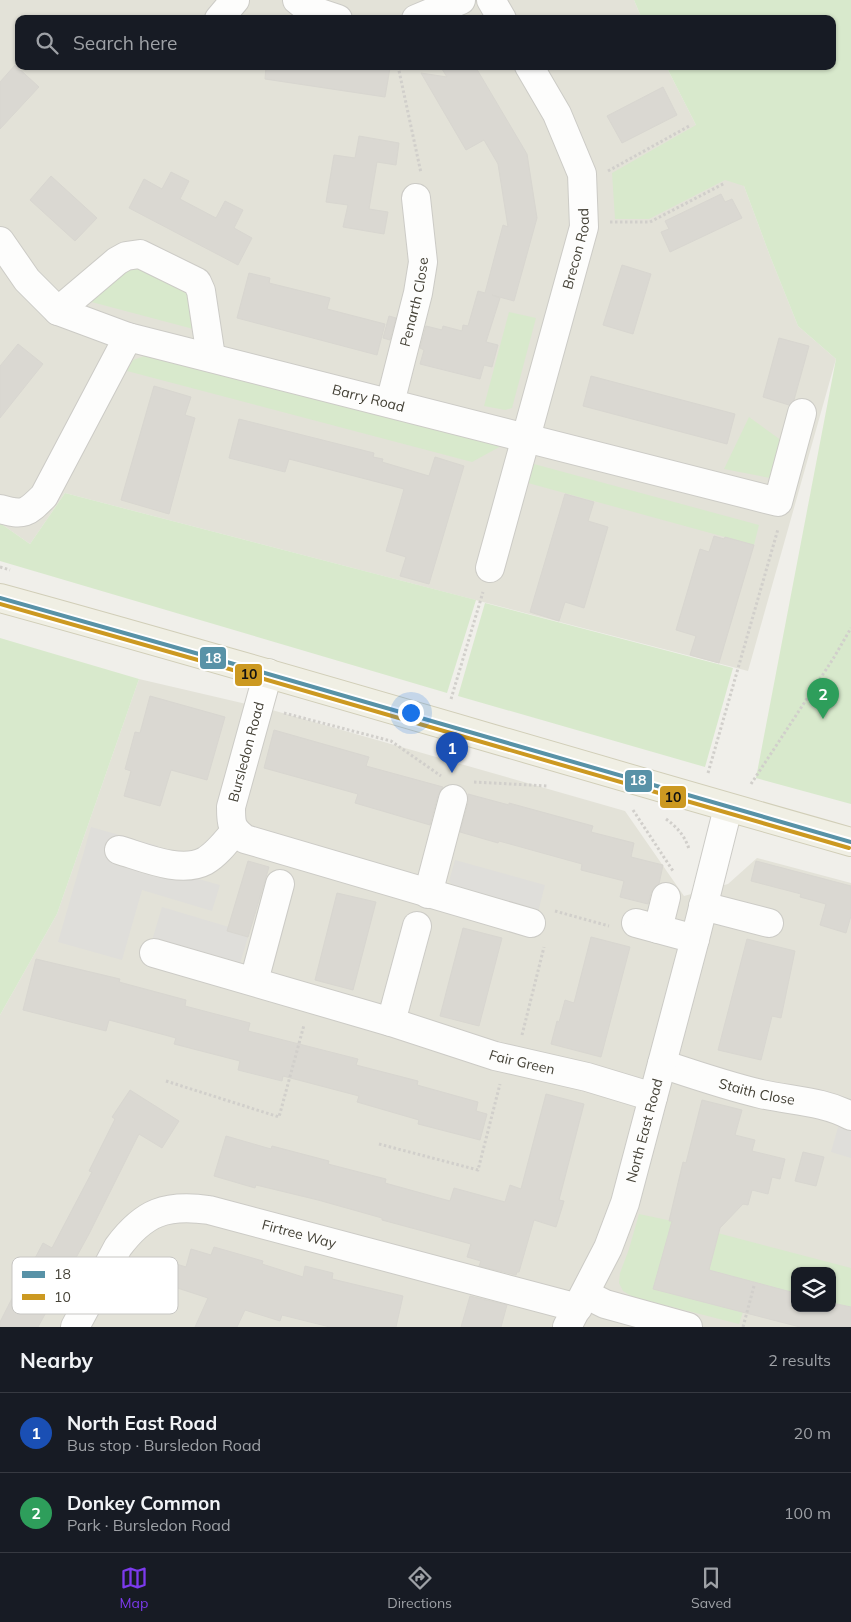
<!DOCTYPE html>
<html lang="en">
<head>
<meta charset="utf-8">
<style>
  :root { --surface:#171b24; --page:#20242c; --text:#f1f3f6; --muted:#9ea1a6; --line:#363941; --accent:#7c3aed }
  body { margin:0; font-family:Mulish,sans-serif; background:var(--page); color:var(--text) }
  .controls { position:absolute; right:15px; bottom:15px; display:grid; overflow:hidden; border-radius:10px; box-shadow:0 1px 4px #0004 }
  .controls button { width:45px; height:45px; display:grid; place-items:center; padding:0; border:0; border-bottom:1px solid var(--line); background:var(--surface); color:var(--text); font:25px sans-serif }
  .you { position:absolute; left:410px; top:712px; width:18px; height:18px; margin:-12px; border:4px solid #fff; border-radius:50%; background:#1a73e8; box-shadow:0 0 0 8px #1a73e833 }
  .badge { display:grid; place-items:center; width:32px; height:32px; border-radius:50%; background:var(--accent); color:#fff; font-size:16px; font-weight:700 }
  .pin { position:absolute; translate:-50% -41px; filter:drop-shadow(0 1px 2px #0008) }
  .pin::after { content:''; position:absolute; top:26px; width:18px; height:15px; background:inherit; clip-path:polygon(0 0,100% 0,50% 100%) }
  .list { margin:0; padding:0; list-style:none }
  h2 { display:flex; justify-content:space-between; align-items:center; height:65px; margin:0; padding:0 20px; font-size:21px }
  h2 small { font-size:16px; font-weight:400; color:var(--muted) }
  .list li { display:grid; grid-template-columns:32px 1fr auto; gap:15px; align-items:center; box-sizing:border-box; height:80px; padding:0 20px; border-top:1px solid var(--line) }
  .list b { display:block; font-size:19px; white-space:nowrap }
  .list p { margin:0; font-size:16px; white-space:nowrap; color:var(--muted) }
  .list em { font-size:16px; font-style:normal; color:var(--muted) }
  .icon { flex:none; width:28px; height:28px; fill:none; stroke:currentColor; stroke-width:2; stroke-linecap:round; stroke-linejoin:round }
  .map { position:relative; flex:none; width:851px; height:1327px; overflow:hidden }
  .search { position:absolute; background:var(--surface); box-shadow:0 1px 4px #0004; left:15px; right:15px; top:15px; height:55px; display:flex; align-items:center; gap:12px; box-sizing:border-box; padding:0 18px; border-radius:10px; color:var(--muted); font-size:19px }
  .sheet { height:225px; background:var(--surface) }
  nav { display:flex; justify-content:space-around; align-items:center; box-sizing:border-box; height:70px; border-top:1px solid var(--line); background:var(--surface); font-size:14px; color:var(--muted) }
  nav a { display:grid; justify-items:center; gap:2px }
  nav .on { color:var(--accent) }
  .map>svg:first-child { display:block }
  .residential { fill:#e3e2d8; fill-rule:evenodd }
  .green { fill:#d8e9cc }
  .parking { fill:#dfdeda }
  .building { fill:#dad8d2; stroke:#d8d6d0 }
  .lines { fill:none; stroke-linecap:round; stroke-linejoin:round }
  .minor-casing { stroke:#cccbc6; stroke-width:30 }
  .major-casing { stroke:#d1ceb8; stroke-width:30 }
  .path { stroke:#d1cfcb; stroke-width:3; stroke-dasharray:2.5 2.5; stroke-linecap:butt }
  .minor { stroke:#fdfdfc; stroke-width:28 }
  .major { stroke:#f0efe4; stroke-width:28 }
  .bus-1-casing { stroke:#fff; stroke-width:8 }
  .bus-2-casing { stroke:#fff; stroke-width:8 }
  .bus-1 { stroke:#5892a7; stroke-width:4 }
  .bus-2 { stroke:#cc9921; stroke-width:4 }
  .labels { text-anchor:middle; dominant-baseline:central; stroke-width:4; stroke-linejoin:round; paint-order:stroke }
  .street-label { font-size:14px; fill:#454237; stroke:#fff }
  .key { fill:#fff; stroke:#c7c6c3; stroke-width:1 }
  .key-label { font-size:14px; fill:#454237 }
  .line-badge { stroke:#fff; stroke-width:2 }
  .badge-label { font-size:14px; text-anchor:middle; font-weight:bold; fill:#fff }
  .pale-badge-label { font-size:14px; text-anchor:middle; font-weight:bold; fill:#111 }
</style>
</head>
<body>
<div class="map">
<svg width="851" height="1327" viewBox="0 0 851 1327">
  <rect width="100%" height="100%" fill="#f0efea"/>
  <path class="residential" d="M0,0H634L642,19H19V66H666L696,125L744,186L770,256L798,326L836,359L748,671L65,493L30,544L0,523Z
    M139,679L272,710L625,811L684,896L728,884L757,858L851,883V1327H0V1015L57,914ZM795,1271H832V1308H795Z"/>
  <path class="green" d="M634,0H851V804L756,778L836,359L798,326L770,256L744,186L725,180L649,219H615L612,173L696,125L666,66H832V19H642Z
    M129,262L191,289L197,330L84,300Z
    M509,312L536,318L512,408L505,410L484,406Z
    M147,355L503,445L472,462L127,371L133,360Z
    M749,417L785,443L774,472L770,478L724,469Z
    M534,464L759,525L754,545L528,483Z
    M65,493L476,600L447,693L0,561V523L30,544Z
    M485,603L733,668L705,767L458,696Z
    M0,638L139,679L57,914L0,1015Z
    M639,1214L672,1221L851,1268V1307L832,1303V1271H795V1293L662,1258L743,1312L739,1324L633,1297L623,1291L619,1283L620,1273L629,1249Z"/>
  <path class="parking" d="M91,827L158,846L152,866L220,885L212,911L142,890L122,960L58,942Z
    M455,860L545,885L538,912L457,890L449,881Z
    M162,907L229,927L228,931L248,937L232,990L145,964Z
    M838,1127L851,1130V1158L831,1152Z"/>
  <path class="building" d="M15,65L39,87L0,129V82Z
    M266,66H377L390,68L385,97L265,79Z
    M440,66H475L527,154L537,218L514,301L492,295L500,298L486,342L498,345L492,367L484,365L480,379L420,364L424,350L420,348L426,326L442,330L443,326L462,331L463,325L468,326L478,291L485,293L503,225L508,227L498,164L484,140L466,150L421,73L447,77Z
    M663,87L677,115L622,143L607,116Z
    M359,136L399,143L396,165L377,162L369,209L388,212L384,234L343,227L348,205L326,202L334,155L355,158Z
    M171,172L189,181L180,199L216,218L225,201L243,210L234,228L252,238L238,265L129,208L144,179L162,189Z
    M51,176L97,218L75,241L30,200Z
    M721,194L725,202L732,199L742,218L670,252L661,232L669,229L665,221Z
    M622,265L651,274L633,334L603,325Z
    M249,273L270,278L269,283L330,298L327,309L385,324L377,355L237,318Z
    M389,316L396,318L390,340L383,338Z
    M779,338L809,346L794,400L789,405L763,397Z
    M18,344L43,364L0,418V366Z
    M591,376L735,414L727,444L583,406Z
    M154,386L191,397L185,415L195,418L169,514L121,500Z
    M239,419L374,453L373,457L383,459L382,462L429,476L435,457L464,466L429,584L400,576L406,557L386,551L404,489L289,459L285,472L229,458Z
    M565,494L594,502L588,521L608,527L584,608L565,602L559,621L530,612Z
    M714,536L724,539L725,537L754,545L719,663L690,655L696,636L676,630L700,549L709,552Z
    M150,696L225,717L207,780L171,770L160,806L124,796L131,771L125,769L135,732L140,733Z
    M274,730L369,757L366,766L443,787L438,795L430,825L355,803L358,794L264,768Z
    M468,794L509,805V803L593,826L591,832L634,843L631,857L663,865L659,884L654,887L651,893L648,904L620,897L624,881L581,870L582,864L499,841L498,843L460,832L468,803Z
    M248,861L269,867L248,937L227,931Z
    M756,861L851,886V916L846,933L820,925L826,904L800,897L801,894L751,881Z
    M337,893L376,902L353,990L315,980Z
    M463,928L502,938L479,1026L440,1016Z
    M591,937L630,947L601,1057L551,1044L557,1021L559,1022L565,1000L574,1003Z
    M747,939L795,951L781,1018L772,1016L761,1060L718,1050Z
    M36,959L120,979L119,982L186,1000L185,1006L250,1023L248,1031L358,1059L356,1065L418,1081L417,1085L478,1102L476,1111L487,1114L480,1140L418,1124L419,1120L357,1102L359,1096L283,1076L282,1081L238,1070L240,1061L174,1044L176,1038L109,1020L106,1031L23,1010Z
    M130,1090L179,1121L162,1148L139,1134L89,1234L38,1327H0V1322L30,1263L32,1264L43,1243L52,1248L92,1172L89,1171L115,1119L112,1117Z
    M546,1094L584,1104L559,1200L564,1201L556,1227L534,1220L519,1272H517L516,1275L479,1266L481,1261L467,1257L471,1244L382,1220V1218L318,1200L256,1185L255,1188L214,1176L226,1136L271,1149L272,1146L329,1161L328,1164L386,1179L385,1183L450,1201L454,1188L505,1202L510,1185L521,1189Z
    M702,1100L742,1110L735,1135L755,1140L752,1151L785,1159L780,1179L772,1177L768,1194L752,1190L748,1205L743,1204L720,1228L709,1270L795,1293V1308H832V1303L851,1307V1327H800L653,1289L672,1221H669L683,1162L686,1163Z
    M803,1152L824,1157L816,1186L795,1181Z
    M214,1247L263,1261L262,1264L303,1277L305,1266L333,1273L332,1279L403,1296L396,1327H330L282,1315L280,1321L245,1310L237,1327H195L208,1298L162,1283L170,1262L186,1267L191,1249L211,1255Z
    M470,1296L507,1305L501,1327H461Z"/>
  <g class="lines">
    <g class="minor-casing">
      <g id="minor">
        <path d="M297,0L308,9L338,19"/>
        <path d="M491,0L502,19"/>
        <path d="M219,19L235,0"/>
        <path d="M416,19L461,0"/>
        <path id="s1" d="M0,241L27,280L58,311L128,337L778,502L802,413"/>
        <path d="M58,311L117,261L126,256L140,254L197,282L201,291L211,357"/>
        <path id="s2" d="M390,403L418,293L423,262L416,198"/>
        <path d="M0,509C24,516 27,513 44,496L128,337"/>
        <path id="s3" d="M490,568L584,227L582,174L557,114L529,66"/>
        <path d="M268,673L231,807C231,824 231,828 245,839L531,923"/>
        <path d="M119,850C143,857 181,874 205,861C217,854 226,842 235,831"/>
        <path d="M428,894L453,799"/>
        <path d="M703,906L769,923"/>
        <path d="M636,923L695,939"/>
        <path d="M658,929L666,897"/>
        <path id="s4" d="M154,953L391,1022L495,1056L587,1077L653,1097"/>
        <path d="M254,981L280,884"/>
        <path d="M391,1022L417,926"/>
        <path id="s5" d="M662,1064C695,1075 727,1086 761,1094C792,1101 823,1101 851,1116"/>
        <path d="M585,1294L605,1304L688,1327"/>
        <path id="s6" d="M75,1327L118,1247C144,1212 166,1204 209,1210L578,1308"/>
        <path id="s7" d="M567,1327L608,1248L625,1203L695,939L728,808"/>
      </g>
    </g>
    <g class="major-casing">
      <path id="major" d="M0,598C285,676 567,762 851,842"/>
    </g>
    <path class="path" d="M398,66L421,173
      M608,171L691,125
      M610,222H650L725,183
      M0,567L10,570
      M451,699L483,592
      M284,713L391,741L441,776
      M708,773L778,529
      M474,782L548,786
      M751,784L833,659L851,628
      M633,810L673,871
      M666,819C677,827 685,836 689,849
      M555,911L609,926
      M522,1035L544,947
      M166,1081L279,1117L304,1025
      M379,1144L478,1170L500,1084
      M743,1327L754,1286"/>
    <use href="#minor" class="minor"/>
    <use href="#major" class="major"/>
    <g class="bus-1-casing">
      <path id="bus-1" d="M0,598L213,658L851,842"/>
    </g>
    <g class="bus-2-casing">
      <path id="bus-2" d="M0,604L212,664L849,848"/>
    </g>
    <use href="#bus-1" class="bus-1"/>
    <use href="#bus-2" class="bus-2"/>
  </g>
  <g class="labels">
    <g class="street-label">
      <text stroke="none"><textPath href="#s3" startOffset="331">Brecon Road</textPath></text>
      <text stroke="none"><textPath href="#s2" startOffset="104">Penarth Close</textPath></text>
      <text stroke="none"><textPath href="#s1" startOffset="414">Barry Road</textPath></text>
      <text transform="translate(246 752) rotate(-75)">Bursledon Road</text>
      <text stroke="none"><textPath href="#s4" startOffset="384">Fair Green</textPath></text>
      <text stroke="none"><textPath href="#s5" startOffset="99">Staith Close</textPath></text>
      <text stroke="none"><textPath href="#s7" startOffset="212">North East Road</textPath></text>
      <text stroke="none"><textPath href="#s6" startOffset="289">Firtree Way</textPath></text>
    </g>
  </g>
  <rect x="12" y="1257" width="166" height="57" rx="8" class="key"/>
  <rect x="22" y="1271" width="23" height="7" fill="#5892a7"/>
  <rect x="22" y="1294" width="23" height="6" fill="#cc9921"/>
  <g class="key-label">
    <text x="54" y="1279">18</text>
    <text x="54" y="1302">10</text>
  </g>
  <g class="line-badge">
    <rect x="199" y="646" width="28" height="24" rx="5" fill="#5892a7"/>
    <rect x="234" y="663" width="29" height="24" rx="5" fill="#cc9921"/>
    <rect x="624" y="769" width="29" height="24" rx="5" fill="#5892a7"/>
    <rect x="659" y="785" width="28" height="24" rx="5" fill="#cc9921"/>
  </g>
  <g class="badge-label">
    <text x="213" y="663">18</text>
    <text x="638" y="785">18</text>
  </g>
  <g class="pale-badge-label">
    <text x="249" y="679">10</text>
    <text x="673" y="802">10</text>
  </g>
</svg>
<div class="controls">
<button><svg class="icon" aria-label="layers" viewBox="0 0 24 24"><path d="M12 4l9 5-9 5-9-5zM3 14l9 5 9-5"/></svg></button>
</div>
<div class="you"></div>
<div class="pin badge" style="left:452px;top:773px;background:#1a4fb4">1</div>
<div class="pin badge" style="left:823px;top:719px;background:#2e9e5b">2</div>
<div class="search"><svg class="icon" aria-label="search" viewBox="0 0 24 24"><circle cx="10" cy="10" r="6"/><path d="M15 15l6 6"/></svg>Search here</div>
</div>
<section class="sheet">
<h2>Nearby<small>2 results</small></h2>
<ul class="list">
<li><span class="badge" style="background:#1a4fb4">1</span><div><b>North East Road</b><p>Bus stop · Bursledon Road</p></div><em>20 m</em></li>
<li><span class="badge" style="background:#2e9e5b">2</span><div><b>Donkey Common</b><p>Park · Bursledon Road</p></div><em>100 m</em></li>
</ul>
</section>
<nav>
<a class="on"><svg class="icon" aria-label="map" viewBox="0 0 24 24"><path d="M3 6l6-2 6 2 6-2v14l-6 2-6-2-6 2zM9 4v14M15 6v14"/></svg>Map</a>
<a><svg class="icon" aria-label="directions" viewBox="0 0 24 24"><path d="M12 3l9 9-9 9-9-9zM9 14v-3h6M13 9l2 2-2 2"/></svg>Directions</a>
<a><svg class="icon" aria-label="saved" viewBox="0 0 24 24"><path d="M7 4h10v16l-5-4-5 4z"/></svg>Saved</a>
</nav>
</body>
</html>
